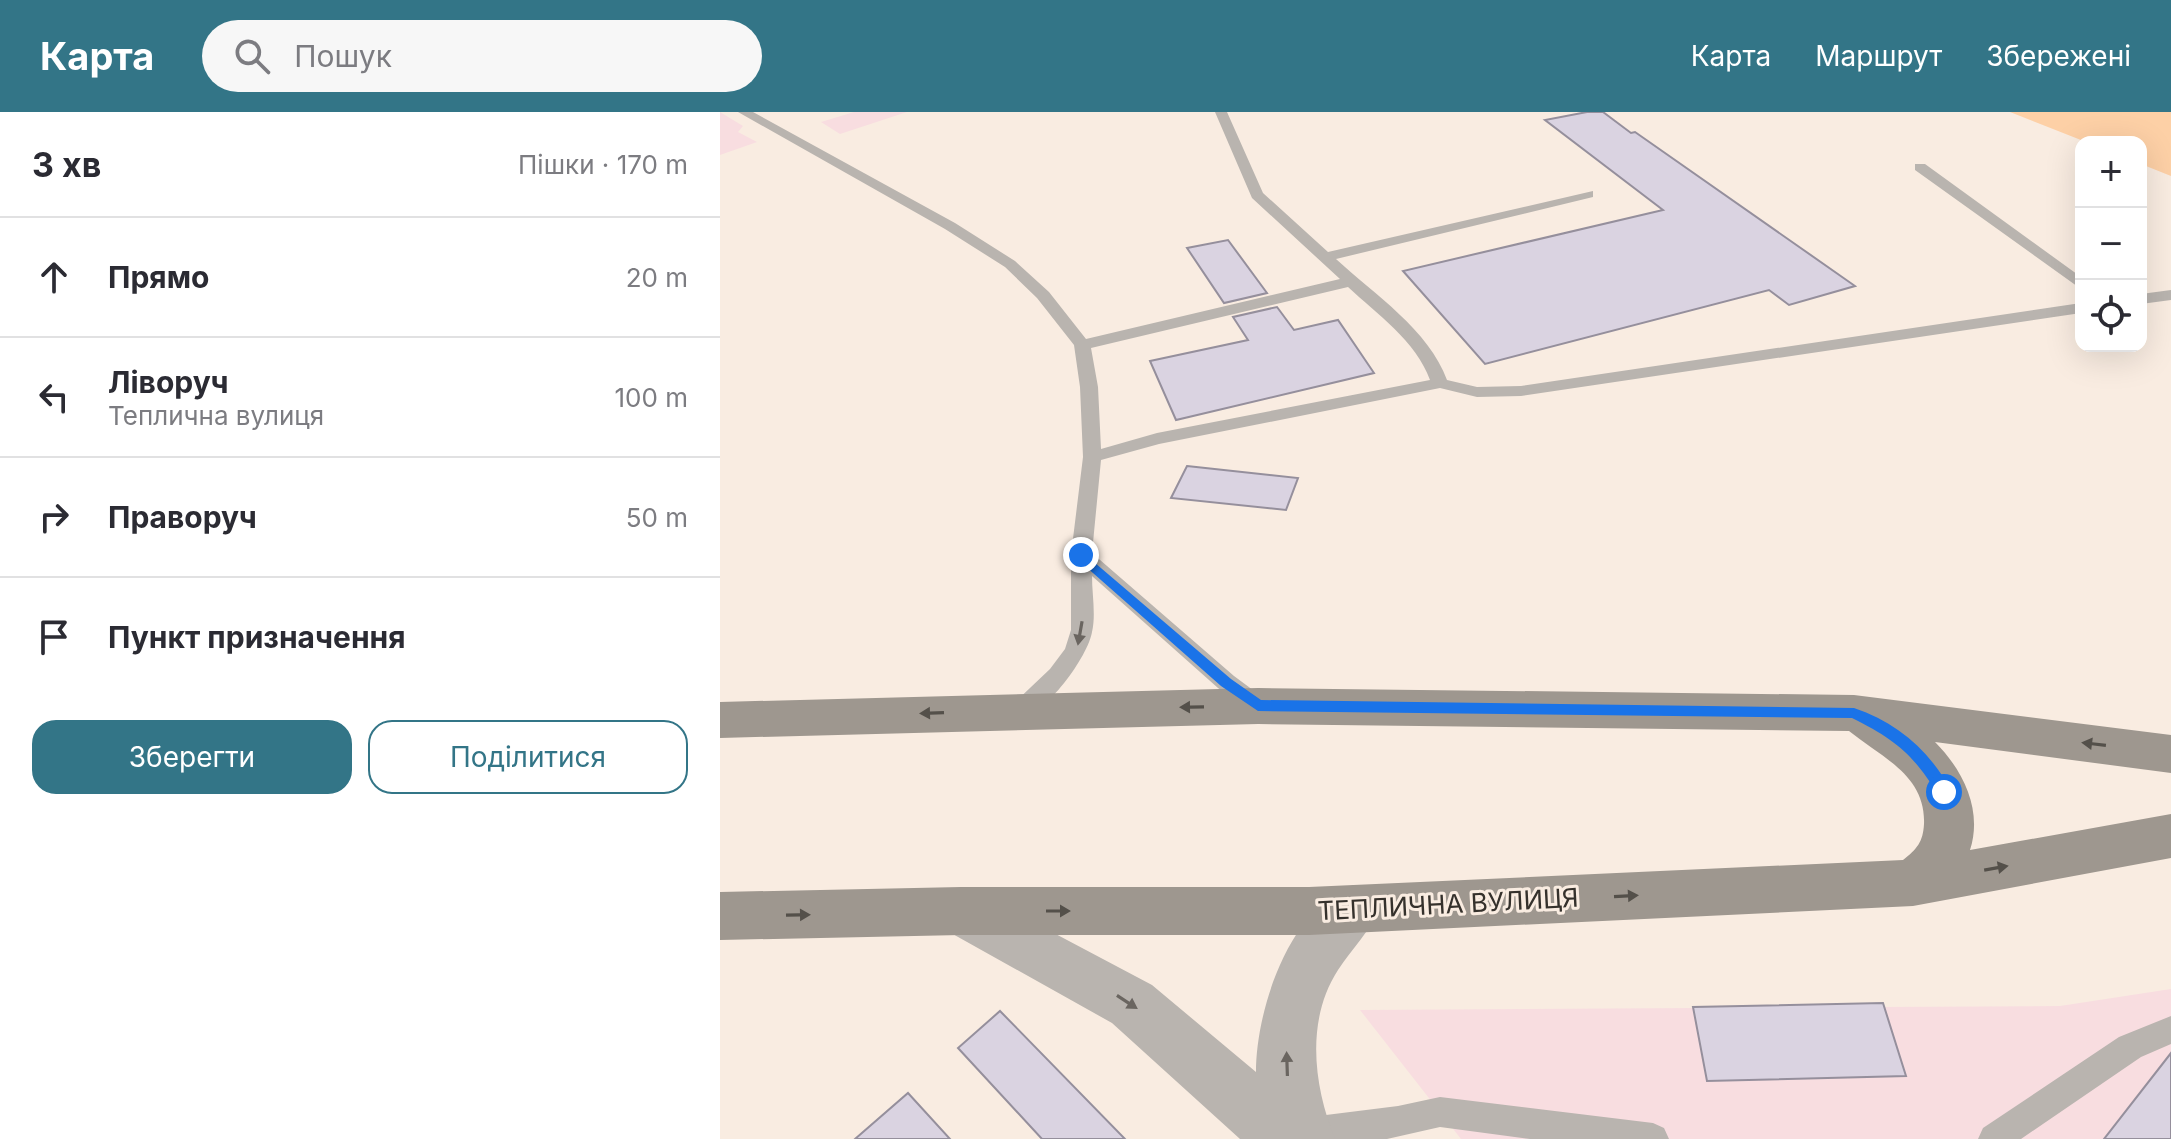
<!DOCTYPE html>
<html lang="uk">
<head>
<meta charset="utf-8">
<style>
  :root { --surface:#fff; --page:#f7f7f7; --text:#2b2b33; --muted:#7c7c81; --line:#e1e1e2; --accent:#337587 }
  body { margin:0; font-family:Inter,sans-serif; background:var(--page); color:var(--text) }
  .controls { position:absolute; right:24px; top:24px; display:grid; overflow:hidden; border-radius:16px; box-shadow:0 8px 32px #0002 }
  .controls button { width:72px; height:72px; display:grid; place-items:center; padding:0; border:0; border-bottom:2px solid var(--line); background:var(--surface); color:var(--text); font:40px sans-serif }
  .stop { position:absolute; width:24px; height:24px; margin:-18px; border:6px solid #1a73e8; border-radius:50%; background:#fff }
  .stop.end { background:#1a73e8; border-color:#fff; box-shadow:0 2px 8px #0008 }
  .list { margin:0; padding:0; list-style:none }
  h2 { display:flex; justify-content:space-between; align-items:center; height:104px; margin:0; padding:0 32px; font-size:34px }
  h2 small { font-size:26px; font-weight:400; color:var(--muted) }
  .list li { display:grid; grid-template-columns:52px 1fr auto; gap:24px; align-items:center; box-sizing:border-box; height:120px; padding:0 32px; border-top:2px solid var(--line) }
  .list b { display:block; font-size:30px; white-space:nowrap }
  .list p { margin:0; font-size:26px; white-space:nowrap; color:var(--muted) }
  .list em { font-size:26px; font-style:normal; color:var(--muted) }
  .actions { display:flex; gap:16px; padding:24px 32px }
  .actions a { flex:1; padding:18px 0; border:2px solid var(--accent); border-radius:24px; text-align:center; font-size:28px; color:var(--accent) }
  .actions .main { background:var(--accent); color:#fff }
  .icon { flex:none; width:44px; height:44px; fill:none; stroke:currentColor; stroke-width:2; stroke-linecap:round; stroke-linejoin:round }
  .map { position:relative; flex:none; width:1451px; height:1027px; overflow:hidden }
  header { display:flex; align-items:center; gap:48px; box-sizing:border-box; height:112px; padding:0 40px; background:var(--accent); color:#fff }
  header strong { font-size:38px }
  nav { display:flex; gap:44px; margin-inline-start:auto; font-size:28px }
  .search { width:560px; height:72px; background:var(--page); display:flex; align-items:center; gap:20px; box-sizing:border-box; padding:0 28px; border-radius:44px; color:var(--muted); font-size:30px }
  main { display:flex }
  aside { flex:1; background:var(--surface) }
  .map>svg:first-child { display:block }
  .industrial { fill:#f8dde0 }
  .green { fill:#fdd0a6 }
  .building { fill:#dad3e1; stroke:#958f9c; stroke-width:2 }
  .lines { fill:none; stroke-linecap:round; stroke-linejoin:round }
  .service { fill:#b9b4af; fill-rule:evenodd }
  .minor { fill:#b9b4af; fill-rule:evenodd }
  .secondary { fill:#9e978f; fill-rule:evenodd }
  .oneway { fill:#6a6560 }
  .oneway2 { fill:#54504a }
  .route { fill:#1a73e8 }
  .labels { text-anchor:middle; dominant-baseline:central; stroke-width:6; stroke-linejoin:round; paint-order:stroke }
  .near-street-label { font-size:26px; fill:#35312c; stroke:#f9ece1 }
</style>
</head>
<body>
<header>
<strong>Карта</strong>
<div class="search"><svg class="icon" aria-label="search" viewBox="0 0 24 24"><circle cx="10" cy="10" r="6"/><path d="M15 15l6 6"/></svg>Пошук</div>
<nav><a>Карта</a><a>Маршрут</a><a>Збережені</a></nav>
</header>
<main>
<aside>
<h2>3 хв<small>Пішки · 170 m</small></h2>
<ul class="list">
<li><svg class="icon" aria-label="ahead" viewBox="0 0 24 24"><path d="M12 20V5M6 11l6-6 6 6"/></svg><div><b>Прямо</b></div><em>20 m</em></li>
<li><svg class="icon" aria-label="left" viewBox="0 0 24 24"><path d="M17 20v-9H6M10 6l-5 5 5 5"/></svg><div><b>Ліворуч</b><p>Теплична вулиця</p></div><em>100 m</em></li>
<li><svg class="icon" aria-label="right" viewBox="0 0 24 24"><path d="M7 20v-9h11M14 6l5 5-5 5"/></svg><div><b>Праворуч</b></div><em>50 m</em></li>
<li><svg class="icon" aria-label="arrive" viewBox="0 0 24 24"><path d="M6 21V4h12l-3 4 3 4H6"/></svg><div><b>Пункт призначення</b></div></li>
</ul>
<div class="actions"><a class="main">Зберегти</a><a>Поділитися</a></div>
</aside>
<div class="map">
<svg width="1451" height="1027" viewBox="0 0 1451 1027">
  <rect width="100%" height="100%" fill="#f9ece1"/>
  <path class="industrial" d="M0,0L23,14L18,20L37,30L0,43Z
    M134,0H187L120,22L101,10Z
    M1451,877V1027H741L640,898L1340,894Z"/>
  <path class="green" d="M1290,0H1451V64L1421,52V30H1366Z"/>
  <path class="building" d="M867,0H883L911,21L915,20L1135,174L1069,193L1049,178L765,252L683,159L943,98L825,8Z
    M508,128L547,181L504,191L467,136Z
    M557,195L574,218L618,208L654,261L456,308L430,249L528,228L513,205Z
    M467,354L578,366L566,398L451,386Z
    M1163,891L1186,964L987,969L973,895Z
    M280,899L405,1027H322L238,936Z
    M1451,941V1027H1384Z
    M188,981L230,1027H135Z"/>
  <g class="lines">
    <path class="service" d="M18,0H33L235,111L295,149L329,180L366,227L620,167L532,86L495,0H507L543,81L608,140L873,79V85L616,147C654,182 709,218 727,268L757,275L801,274L1361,191V201L801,284L757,285L720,276L439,332L381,348L372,441L514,564L545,587L549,593L545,599L537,602L529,599L498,576L372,464C372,482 376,503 372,520C368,545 320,613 293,604L289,598L293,592L330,557L345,537L351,518V443L363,345L360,275L354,233L317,186L285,155L225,117ZM628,175C657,202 696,229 710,268L437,321L381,337L378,275L371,236Z
      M1195,52H1205L1361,165V177L1195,58Z
      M1451,178V188L1421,192V182Z
      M1451,904V932L1421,945L1301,1027H1258L1263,1016L1399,925Z
      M720,985L933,1011L944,1016L949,1027H810L720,1015L667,1027H568L566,1022L571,1011L582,1006L678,994Z"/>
    <path class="minor" d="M633,773L652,780L660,797C649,820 632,837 618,858C585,909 594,975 615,1027H520L392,911L222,816L214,799L222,782L241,775L260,782L432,873L536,960C536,898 569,796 633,773Z"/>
    <path class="secondary" d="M538,576L1134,583L1451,623V661L1215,630C1243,658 1263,698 1250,738L1451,702V746L1193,794L589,823H241L0,828V780L241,775H589L1183,748C1197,737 1203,730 1204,712C1206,663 1161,645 1129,619L538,612L0,626V590Z"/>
  </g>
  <defs><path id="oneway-solid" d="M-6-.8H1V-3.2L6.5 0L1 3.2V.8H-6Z" transform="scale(2)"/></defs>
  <g class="oneway">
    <use href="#oneway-solid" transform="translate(360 521) rotate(100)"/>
    <use href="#oneway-solid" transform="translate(407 890) rotate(33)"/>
    <use href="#oneway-solid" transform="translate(567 952) rotate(-92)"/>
  </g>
  <g class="oneway2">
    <use href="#oneway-solid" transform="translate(472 595) rotate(179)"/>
    <use href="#oneway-solid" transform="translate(212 601) rotate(178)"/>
    <use href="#oneway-solid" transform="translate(1374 632) rotate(-173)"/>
    <use href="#oneway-solid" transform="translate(1276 756) rotate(-10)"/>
    <use href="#oneway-solid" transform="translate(906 784) rotate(-3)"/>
    <use href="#oneway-solid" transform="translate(338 799)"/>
    <use href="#oneway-solid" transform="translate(78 803) rotate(-1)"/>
  </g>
  <path class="route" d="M361,439L511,567L541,588L1134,596C1178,611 1210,639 1232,680L1224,686L1219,684C1193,642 1176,628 1132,606L538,599L501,574L356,446L355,443Z"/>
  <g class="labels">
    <g class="near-street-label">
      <text transform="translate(728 792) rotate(-3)">ТЕПЛИЧНА ВУЛИЦЯ</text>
    </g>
  </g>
</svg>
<div class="controls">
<button>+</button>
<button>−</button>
<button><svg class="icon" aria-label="locate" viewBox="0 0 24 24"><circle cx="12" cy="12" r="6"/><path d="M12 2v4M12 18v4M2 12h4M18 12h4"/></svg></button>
</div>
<div class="stop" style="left:1224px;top:680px"></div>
<div class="stop end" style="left:361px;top:443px"></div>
</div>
</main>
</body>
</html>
